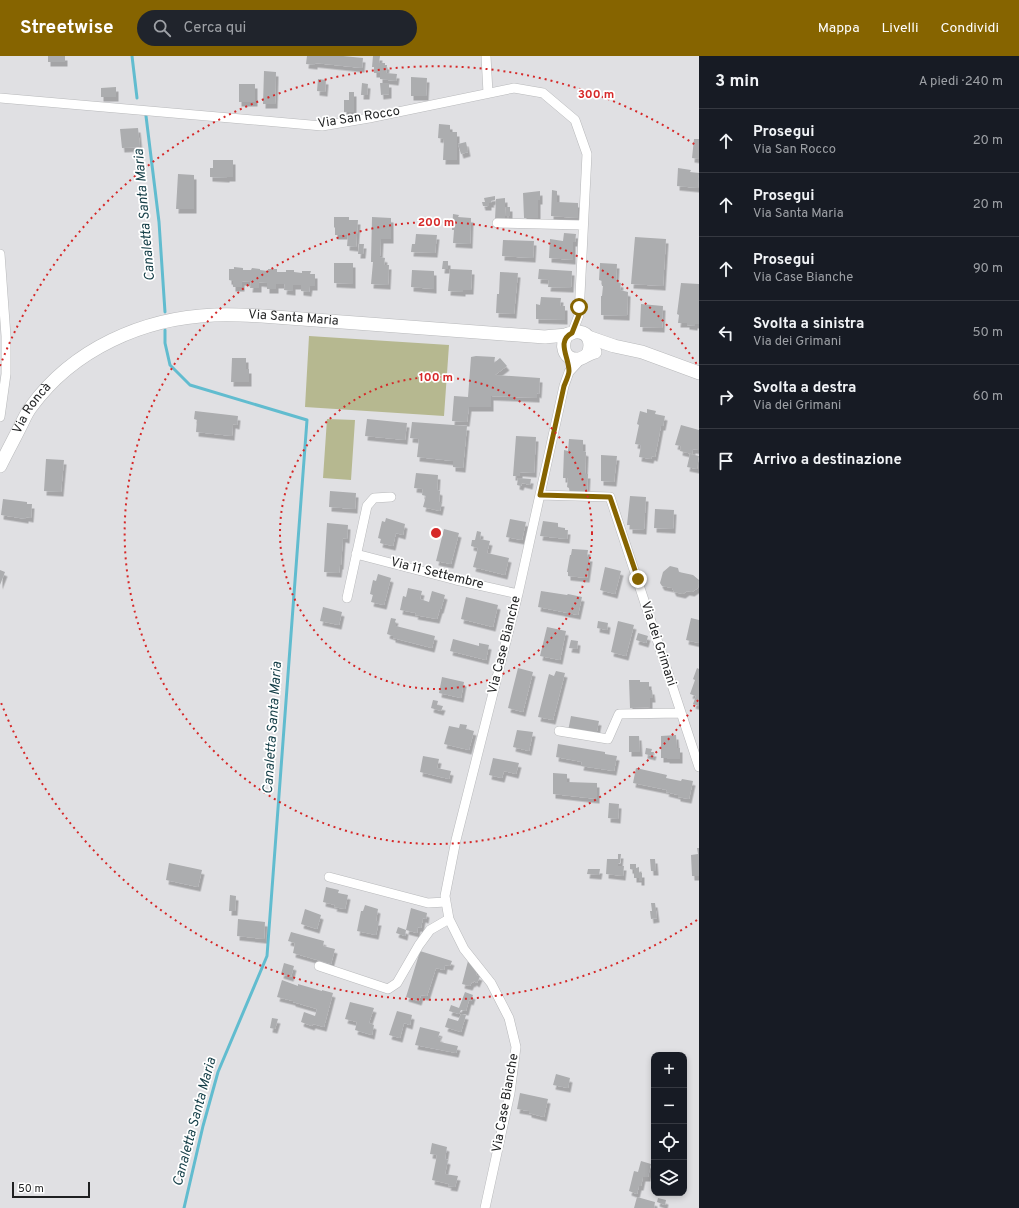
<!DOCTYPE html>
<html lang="it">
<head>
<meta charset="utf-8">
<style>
  :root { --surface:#171b24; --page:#20242c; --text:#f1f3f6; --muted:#9ea1a6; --line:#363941; --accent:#866400 }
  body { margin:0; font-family:Overpass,sans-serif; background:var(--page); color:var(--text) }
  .controls { position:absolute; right:12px; bottom:12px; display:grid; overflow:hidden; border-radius:8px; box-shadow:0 2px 6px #0003 }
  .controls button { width:36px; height:36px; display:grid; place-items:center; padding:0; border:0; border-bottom:1px solid var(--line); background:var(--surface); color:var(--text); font:20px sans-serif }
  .scale { position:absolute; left:12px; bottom:10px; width:78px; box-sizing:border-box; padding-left:4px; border:2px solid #1f2021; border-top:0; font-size:11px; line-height:14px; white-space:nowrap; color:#1f2021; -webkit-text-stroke:3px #fff; paint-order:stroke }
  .stop { position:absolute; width:12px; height:12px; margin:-9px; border:3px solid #866400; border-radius:50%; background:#fff }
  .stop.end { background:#866400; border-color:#fff; box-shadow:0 1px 4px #0008 }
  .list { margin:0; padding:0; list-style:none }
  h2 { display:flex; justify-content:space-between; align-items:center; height:52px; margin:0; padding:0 16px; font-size:17px }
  h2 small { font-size:13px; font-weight:400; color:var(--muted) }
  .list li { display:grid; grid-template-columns:26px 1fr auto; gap:12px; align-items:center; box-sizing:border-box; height:64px; padding:0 16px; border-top:1px solid var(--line) }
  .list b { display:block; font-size:15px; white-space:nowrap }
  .list p { margin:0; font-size:13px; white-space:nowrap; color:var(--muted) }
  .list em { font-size:13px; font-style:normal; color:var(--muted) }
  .icon { flex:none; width:22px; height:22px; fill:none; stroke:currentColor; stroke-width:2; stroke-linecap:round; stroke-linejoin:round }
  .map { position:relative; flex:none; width:699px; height:1152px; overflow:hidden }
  header { display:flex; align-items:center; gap:24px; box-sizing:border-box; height:56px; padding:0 20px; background:var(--accent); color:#fff }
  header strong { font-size:19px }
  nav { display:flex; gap:22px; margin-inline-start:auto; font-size:14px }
  .search { width:280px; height:36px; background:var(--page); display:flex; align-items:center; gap:10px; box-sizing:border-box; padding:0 14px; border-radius:22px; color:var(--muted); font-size:15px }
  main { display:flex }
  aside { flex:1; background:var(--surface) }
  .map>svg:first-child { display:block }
  .green { fill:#b6b890 }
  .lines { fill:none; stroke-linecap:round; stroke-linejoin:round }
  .stream { stroke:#61bccf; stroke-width:3 }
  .building { fill:#acadaf; filter:url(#shadow) }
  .minor-casing { stroke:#b8b9bb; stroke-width:10 }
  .secondary-casing { stroke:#b8b9bb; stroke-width:14 }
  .minor { stroke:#fff; stroke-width:9 }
  .secondary { stroke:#fff; stroke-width:13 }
  .route { stroke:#866400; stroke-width:5 }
  .ring { fill:none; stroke:#d62828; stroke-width:2; stroke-dasharray:2 4 }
  .labels { text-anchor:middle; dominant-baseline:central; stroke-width:3.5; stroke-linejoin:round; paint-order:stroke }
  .street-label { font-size:13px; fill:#1f2021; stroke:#fff }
  .water-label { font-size:14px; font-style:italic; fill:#143e47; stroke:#fff }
  .centre { fill:#d62828; stroke:#fff; stroke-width:2 }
  .ring-label { font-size:12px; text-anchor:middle; font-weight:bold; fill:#d62828; stroke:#fff; stroke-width:3.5; stroke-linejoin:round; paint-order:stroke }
</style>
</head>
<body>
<header>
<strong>Streetwise</strong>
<div class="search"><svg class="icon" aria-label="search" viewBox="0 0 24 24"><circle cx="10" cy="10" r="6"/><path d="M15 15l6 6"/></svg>Cerca qui</div>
<nav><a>Mappa</a><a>Livelli</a><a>Condividi</a></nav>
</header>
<main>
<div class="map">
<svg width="699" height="1152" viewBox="0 0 699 1152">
  <defs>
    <filter id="shadow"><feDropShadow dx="2.5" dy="4.5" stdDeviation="0" flood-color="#0004"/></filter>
  </defs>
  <rect width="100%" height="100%" fill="#e0e0e3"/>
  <path class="green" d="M309,280L449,289L444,360L305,351Z
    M327,363L355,364L351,424L323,422Z"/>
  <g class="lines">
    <path class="stream" d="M132,0L137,42
      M146,60L159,166L165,256
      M165,274V287L170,309L190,329L307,364L267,900L218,1016L203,1070L184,1152"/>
  </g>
  <path class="building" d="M48,0H65V6H48Z
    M307,0H343L363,2L362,12L315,7V9L306,8Z
    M373,0H380L379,7H385V9H387L386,17L397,18L396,25L380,23V17H374V11H372Z
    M264,15L276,16L275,48H263Z
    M411,21L427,22L426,40H411Z
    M318,23L326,24L325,36L317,35Z
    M362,27L368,28L367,39H361Z
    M380,27H389V38L381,39Z
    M239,28H255V46H239Z
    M116,31V41H101V32Z
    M349,36H354V56H344V44H349Z
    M439,68L450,69V76H457V104H443L444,83L438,82Z
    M138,72L140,91L122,92L120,73Z
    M694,83H699V103L692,102Z
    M466,86L468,96L461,98L458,88Z
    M213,104H233V121H227V122L210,121V112H213Z
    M678,112L691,114L690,116L699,117L698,132L677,130Z
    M178,118L194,119V153H176Z
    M552,134L557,135V146L578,147V162L551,160Z
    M540,135V144H538V162H524L523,137Z
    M495,140V144L491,145L492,147H489V150H483L482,146H485L484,142Z
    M505,142V162L495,163L496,143Z
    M506,151H510V160H505Z
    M453,158L459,159L458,161L471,162L470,188L453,187L454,174H452Z
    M334,161H349V164H358L356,191L347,190L348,179H335V172L334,171Z
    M372,161L391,162V183H381L380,201L385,202L384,209H389L388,229L371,228L373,206H371Z
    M564,177L576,178L575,186H573V204L549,202L550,183L563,185Z
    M416,178L437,179L435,197L411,196L412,188H415Z
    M635,181L666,183L663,230L631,228Z
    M503,184L534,185L533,202L502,200Z
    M359,188H364L363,198H358Z
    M443,205H448V213H442Z
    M334,207H353V228L334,227Z
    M600,207L617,208L616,226L621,227L620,234L628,236L627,260L601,259V240H602L603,230H602V225L599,224Z
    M234,211L243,212V214H251L252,212L260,213V214L268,215V213H277V216H286V214H294V216L302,217V215H311L310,218H315V230H310L309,236L301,235V229H293V235L284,234L285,228H276V233H267V227L259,226V232H250L251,226L242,225V231H233V225L229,224V213H234Z
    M450,213L472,214L471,234H463V236L448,235Z
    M539,213L572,215L571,232L548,231L549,224L538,223Z
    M412,214L434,215V233L411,231Z
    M500,216L518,217L514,258L496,257L497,238H499Z
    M681,227L699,228V268H695V270L687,269V267H678L679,259L677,258Z
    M541,241L561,242L560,250H565V264L536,263V248L540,249Z
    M641,248L663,250L662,272L640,271Z
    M476,300L495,301L494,307L500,302L507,310L495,319L540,322L539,338L537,337V342L491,340V351H469L467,366L452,365L454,340L468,341L471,301Z
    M232,302H246V313H249V326H231Z
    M647,353L656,355L655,358L665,360L663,370H661L655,401L652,400L651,403L639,401L641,389L635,388L639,369L637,368L640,355L647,357Z
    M195,355L238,360L237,369L233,368L232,380L196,376L197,364L194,363Z
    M367,363L407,367L405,384L365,380Z
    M412,366L467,370L463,412L453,411V405L417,401L419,383L410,382Z
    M681,369L699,374V394L693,393L692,398L680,395L681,390L675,389Z
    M516,380L536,381L534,417L520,416V420H513Z
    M569,383L583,384V395L586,396L585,418H588L587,436L578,435L577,436L570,437L569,432L567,431L568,422H563L564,394L568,395Z
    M690,398L699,400L697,413L687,411Z
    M601,399L617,400L614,426L601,425Z
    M46,403L64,404L61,436L44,435Z
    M416,417L438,419L437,434L440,435L439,446H442L440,455L423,451L426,440L422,439L423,433L414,432Z
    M518,422L531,423L530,429L522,427L521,430L517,429Z
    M330,435L356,437L355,453L329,451Z
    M630,440L646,441L644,474L630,473V469H627Z
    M3,443L27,446V448H32L31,462L26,461V463L1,459Z
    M655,453L674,454L673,473L654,472Z
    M386,462L405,468L403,479L396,477L393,490L380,487L381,483L378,482L382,465L385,466Z
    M510,463L526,466L522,484L506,481Z
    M543,465L558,467V471L565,472V474H568L567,483L540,480Z
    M327,467L348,469L347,483L343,482L341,509H340L339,517L324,516Z
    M444,473L459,477L451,508L436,505Z
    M477,475L481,476L480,483L490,485L487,497L509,502L505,519L473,511L478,492L471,490L472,484H475Z
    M572,493L588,494L587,501H590L587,522L568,520V516H567L570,499H571Z
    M670,510L678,512L679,516L693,519L699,524L698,532L692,536L687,535L683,538L674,536L672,532L662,530L660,527L663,516Z
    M605,511L621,515L615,538L600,534Z
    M0,514L5,516L0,529Z
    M378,518L391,522L384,549L371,546L373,539L370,538L373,524L376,525Z
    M408,532L422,535L420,543L429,546L432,535L445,539L441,553H440L437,563L415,559L416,557L400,554L403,540L406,541Z
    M541,535L567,539L568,538L582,541L578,559L538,551Z
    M466,541L498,549L493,571L461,563Z
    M323,551L342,556L339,569L320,565Z
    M391,562L396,563L395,566L396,567V570L435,580L432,592L393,582V580L387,578Z
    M691,562L699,564V587L686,584Z
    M598,565L608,567L607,574L597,572Z
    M618,565L634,569L626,600L611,596Z
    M547,571L566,575L560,604L540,600Z
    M638,577L648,580L646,587L636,584Z
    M453,583L479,590V587L489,589L486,604L450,595Z
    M571,584L578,585L577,593L569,592Z
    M518,612L533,616L523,656L508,652Z
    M697,612L699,613V650L693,648L696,640L690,638L695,624L693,623Z
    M556,615L565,617L553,664L538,661L549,618L554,620Z
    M442,621L464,626L461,642L439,637Z
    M629,624H640V626H649V634H652L653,642H650V651L630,652Z
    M433,644L438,645L437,649L443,650L441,655L431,652Z
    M571,660L599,665L596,680L568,675Z
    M460,668L467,669L466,673L474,675L469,694L444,688L449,670L459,672Z
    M517,674L533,676L529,695L513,691Z
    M676,679L677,692H680V703H667V702H661V680Z
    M629,680H639L640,696H629Z
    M558,688L605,696V698L617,700L614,715L581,710L582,706L556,701Z
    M646,692L652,693L651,696H654L653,700L645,698Z
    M423,700L439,703L437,712L451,715L449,723L420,716Z
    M493,702L519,707L516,718L504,715L502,722L489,719Z
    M636,712L667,719L666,722L681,725L682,723L693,725L689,743L678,741V739L666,736L667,734L633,727Z
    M553,717L567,718V726L597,727V743L553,738Z
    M609,747L619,748L618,763L608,762Z
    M697,792H699V820H692L691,799L698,798Z
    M618,798H621L620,807L618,808V810H624L623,820L606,818L607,803H618Z
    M650,803H655L656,815H651Z
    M169,807L202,814L198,831L166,824Z
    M630,808H636V812L639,811V817H642V825H639V822H634V814L630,813Z
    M588,813H600L599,819L587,818Z
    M326,831L339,834L338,837L348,839L345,853L334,851L335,849L323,846Z
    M230,839L236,840L235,855H229Z
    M651,847H655L657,862L651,863L650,855H652Z
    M365,849L378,853L376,865H379L376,879L357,875L361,855H363Z
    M411,852L427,857L426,863L423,862L421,872L418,871L417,877L406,874L405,880L396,877L398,871L406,874Z
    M305,853L321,859L317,873L301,868Z
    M238,863L265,866L264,883L237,880Z
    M291,876L324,885L323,890L335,893L331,908L293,897L295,887L288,885Z
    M420,895L452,905L450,910L445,909L444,914L436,912L427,940L421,939L419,945L406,941Z
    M468,905L478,913L476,919L480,920L477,927L474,925L473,927L472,926L470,930L462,928Z
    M284,907L294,910L291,921L281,918Z
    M282,924L298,930V928L322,935V934L333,937L324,971L313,968L312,970L301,966L304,956L315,960L317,953L293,946V945L277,941Z
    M465,936L473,939L471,945L469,944L466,955L461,954L459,958L449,955L451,949L459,952Z
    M350,946L374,952L369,967L374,969L372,979L355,974L357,966L345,963Z
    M397,955L412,959L410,969L404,967L400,982L389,979Z
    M461,958L466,959L461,976L445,971L448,962L458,965Z
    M272,962L278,963L275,973L270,972Z
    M420,971L440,976L438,981L441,982L440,986L458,990L456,997L415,989Z
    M556,1018L570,1022L568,1032L553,1029Z
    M520,1037L548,1043L544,1061L529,1057V1055L517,1053Z
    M432,1087L447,1091L445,1103L448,1104L445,1118L458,1120L455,1131L448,1130L449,1128L432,1124L437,1099L430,1098Z
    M641,1105L651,1108L648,1121H643L641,1130H639L637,1138L629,1135L634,1115L638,1116Z
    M637,1141L655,1146L654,1152H634Z
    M658,1142L666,1144L665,1149L657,1146Z"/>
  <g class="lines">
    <g class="minor-casing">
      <path id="minor" d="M486,0L488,37
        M0,42L322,70L369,62L514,32L543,37L575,64L587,98L579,259L572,277
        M497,167L583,169
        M0,198L6,280V318L0,361
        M540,439L610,441L699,711
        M356,498L456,524L518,538
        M347,542L367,450L374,442L391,441
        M559,675L608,683L619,658L681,657
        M329,821L428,847L446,846
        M319,910L388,933L397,927L419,889L430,874L449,863
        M485,1152L510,1037L516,991L509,962L491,927L464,893L449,863L445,840L456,784L518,538L564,330L569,316L582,302"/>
    </g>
    <g class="secondary-casing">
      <g id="secondary">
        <path d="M568,278C560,288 563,304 578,303C583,303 588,297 595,296"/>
        <path d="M588,281L614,290L642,296L699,317"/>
        <path id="s1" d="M0,410C7,396 14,383 21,369C24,363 27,356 31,351C73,293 143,262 214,259C230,258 246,259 262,260L545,281C552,280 559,280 566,279C571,278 574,275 579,276C590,277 592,289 588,298"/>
      </g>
    </g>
    <use href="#minor" class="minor"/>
    <use href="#secondary" class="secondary"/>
  </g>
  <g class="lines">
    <path class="route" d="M579,251V259L572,277C556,285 569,301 569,315C569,319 566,325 564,330L540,439L610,441L638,523"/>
  </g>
  <g class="ring">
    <circle cx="436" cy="477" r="156"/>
    <path d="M698 644A311 311 0 1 1 698 310"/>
    <path d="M697 864A467 467 0 0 1 0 644M0 310A467 467 0 0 1 697 90"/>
  </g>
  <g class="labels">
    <g class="street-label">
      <text transform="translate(359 62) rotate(-9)">Via San Rocco</text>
      <text stroke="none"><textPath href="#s1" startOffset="358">Via Santa Maria</textPath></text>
      <text stroke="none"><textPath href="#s1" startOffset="66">Via Roncà</textPath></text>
      <text transform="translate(437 518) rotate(14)">Via 11 Settembre</text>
      <text transform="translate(658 588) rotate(72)">Via dei Grimani</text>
      <text transform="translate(505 589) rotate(-76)">Via Case Bianche</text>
      <text transform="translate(506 1047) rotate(-80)">Via Case Bianche</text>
    </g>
    <g class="water-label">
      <text transform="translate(145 159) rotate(-95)">Canaletta Santa Maria</text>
      <text transform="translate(273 672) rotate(-86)">Canaletta Santa Maria</text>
      <text transform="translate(195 1066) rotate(-75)">Canaletta Santa Maria</text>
    </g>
  </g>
  <circle cx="436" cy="477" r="6" class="centre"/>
  <g class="ring-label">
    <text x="596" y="42">300 m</text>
    <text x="436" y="170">200 m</text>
    <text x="436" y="325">100 m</text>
  </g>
</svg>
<div class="controls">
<button>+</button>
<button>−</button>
<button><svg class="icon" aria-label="locate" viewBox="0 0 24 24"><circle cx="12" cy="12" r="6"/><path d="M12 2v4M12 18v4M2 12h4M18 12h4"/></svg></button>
<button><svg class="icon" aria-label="layers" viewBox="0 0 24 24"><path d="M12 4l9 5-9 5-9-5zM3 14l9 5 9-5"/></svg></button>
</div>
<div class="scale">50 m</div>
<div class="stop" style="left:579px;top:251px"></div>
<div class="stop end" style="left:638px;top:523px"></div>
</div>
<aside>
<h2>3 min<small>A piedi · 240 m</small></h2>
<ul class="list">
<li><svg class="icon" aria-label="ahead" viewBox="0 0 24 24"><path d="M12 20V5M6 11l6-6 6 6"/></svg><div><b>Prosegui</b><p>Via San Rocco</p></div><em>20 m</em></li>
<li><svg class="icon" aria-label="ahead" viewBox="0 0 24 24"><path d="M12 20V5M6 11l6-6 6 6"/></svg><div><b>Prosegui</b><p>Via Santa Maria</p></div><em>20 m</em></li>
<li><svg class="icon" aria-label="ahead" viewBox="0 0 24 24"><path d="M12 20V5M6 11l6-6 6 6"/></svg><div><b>Prosegui</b><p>Via Case Bianche</p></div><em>90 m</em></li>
<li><svg class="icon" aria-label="left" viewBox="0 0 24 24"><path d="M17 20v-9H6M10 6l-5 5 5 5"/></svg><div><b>Svolta a sinistra</b><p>Via dei Grimani</p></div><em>50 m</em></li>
<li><svg class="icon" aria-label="right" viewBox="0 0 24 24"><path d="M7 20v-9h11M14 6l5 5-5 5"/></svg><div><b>Svolta a destra</b><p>Via dei Grimani</p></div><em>60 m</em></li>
<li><svg class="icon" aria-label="arrive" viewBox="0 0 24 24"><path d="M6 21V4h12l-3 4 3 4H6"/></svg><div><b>Arrivo a destinazione</b></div></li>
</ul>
</aside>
</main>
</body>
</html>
